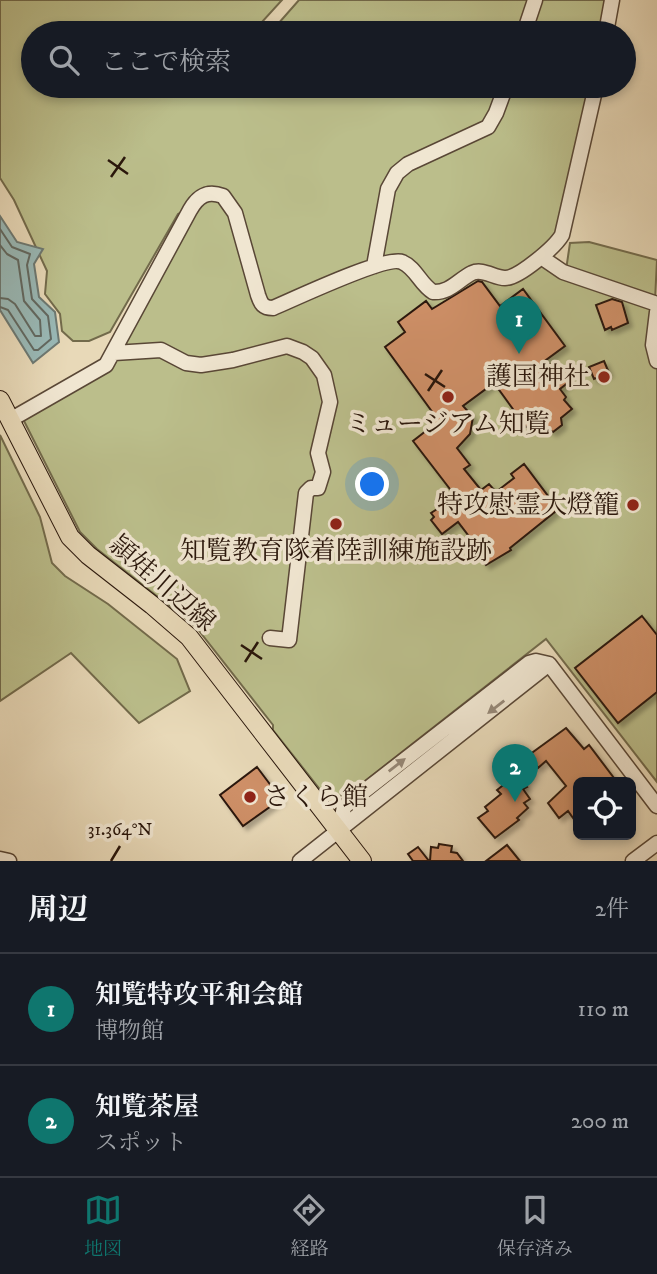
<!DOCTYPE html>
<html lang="ja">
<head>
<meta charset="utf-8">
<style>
  :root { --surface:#171b24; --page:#242831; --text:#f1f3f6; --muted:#9ea1a6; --line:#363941; --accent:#0f766e }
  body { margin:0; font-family:"IM FELL DW Pica","Noto Serif JP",serif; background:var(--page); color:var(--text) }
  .controls { position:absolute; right:21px; bottom:21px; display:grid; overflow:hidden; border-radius:10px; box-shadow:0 4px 10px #0003 }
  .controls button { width:63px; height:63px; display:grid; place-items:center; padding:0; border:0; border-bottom:2px solid var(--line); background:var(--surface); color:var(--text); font:35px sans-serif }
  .you { position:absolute; left:373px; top:485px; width:24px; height:24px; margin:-18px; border:5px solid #fff; border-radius:50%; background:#1a73e8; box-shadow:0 0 0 10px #1a73e833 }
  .badge { display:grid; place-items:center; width:46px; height:46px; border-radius:50%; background:var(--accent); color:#fff; font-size:23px; font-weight:700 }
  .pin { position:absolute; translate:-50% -58px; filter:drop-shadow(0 2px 4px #0008) }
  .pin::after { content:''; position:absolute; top:37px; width:24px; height:21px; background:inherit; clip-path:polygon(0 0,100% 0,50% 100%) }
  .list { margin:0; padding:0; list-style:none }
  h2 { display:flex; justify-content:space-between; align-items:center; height:91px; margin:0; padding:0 28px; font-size:30px }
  h2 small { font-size:23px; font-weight:400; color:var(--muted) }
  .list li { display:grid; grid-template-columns:46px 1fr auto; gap:21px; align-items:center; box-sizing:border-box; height:112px; padding:0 28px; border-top:2px solid var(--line) }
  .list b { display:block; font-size:26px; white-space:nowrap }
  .list p { margin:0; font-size:23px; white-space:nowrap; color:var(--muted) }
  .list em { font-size:23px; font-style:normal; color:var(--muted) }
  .icon { flex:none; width:38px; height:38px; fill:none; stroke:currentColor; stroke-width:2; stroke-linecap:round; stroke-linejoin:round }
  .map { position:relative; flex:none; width:657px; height:861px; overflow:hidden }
  .search { position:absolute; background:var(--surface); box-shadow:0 4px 10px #0003; left:21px; right:21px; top:21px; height:77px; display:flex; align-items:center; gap:18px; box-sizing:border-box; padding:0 24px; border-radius:38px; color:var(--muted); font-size:26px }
  .sheet { height:315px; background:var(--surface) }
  nav { display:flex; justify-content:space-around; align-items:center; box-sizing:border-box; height:98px; border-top:2px solid var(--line); background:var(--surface); font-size:19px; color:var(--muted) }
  nav a { display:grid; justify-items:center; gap:4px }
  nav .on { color:var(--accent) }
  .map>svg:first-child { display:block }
  .green { fill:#bbbe8b; stroke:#726a4b; stroke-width:2 }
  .water { fill:#99b9b7; stroke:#6c7872; stroke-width:2 }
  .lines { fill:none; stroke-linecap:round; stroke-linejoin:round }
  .shore { stroke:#616861; stroke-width:2 }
  .building { fill:#cf9067; stroke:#29160b; stroke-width:2; filter:url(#shadow) }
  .minor-casing { stroke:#594736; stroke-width:17 }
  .major-casing { stroke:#29160b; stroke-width:20 }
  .minor { stroke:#f0e6d1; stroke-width:14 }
  .major { stroke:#e8d9b8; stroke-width:18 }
  .oneway { fill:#968878 }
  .ticks { fill:none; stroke:#29160b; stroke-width:2.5 }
  .poi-dot { fill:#8f2418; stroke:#f0e6d1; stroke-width:2.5 }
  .labels { text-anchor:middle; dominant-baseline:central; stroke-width:7; stroke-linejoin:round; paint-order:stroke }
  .poi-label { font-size:26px; fill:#29160b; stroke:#f0e6d1; text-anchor:end }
  .street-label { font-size:26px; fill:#29160b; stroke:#f0e6d1 }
  .ticks-label { font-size:18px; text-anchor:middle; fill:#29160b; stroke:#f0e6d1; stroke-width:7; stroke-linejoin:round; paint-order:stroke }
</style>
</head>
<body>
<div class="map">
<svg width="657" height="861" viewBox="0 0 657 861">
  <defs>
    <filter id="shadow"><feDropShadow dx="4" dy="4" stdDeviation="2" flood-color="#0004"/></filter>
  </defs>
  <rect width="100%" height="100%" fill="#e8d9b8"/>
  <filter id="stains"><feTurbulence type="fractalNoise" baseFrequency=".00286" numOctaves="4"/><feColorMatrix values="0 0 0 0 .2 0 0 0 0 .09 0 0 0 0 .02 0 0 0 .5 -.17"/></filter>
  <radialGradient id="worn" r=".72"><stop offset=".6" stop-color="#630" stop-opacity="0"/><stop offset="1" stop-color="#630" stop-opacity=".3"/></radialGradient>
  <path class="green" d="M0,0H282L252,33H33V86H216L220,95L226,92L230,86H592L559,231L532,256L654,310L657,320V782L546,639L351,792C340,797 333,798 322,792L273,730V725L196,627L97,549L80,532L19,411L99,362L109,352L186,210L178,214L110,332L89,341H73L62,331L60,314L45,294L47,271L14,200L0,178Z
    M299,0H608L602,33H270Z
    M589,242L657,260L655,300L566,270L570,243Z
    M0,435L40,517L52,563L65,576L108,604L177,659L190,691L139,723L71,653L0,701Z"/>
  <path class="water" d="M0,216L17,242L43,249L34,264L39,297L55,312L59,342L33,363L0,310Z"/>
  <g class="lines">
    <path class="shore" d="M0,229L12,247L30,254L27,265L32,299L48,316L51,339L38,350H34L8,310L0,307
      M0,245L7,254L18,260L24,301L40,320L41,336H35L15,304L8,299L0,298"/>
  </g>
  <path class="building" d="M478,281L482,282L500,306L523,289L565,346L542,363L565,367L571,375L569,382L560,389L566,397L564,400L572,409L561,418L562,425L553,432L542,425L537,430L533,425L526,427L494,383L463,406L473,417L470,434L457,448L470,465L464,469L481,490L489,484L496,492L514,478L511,474L524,464L548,496L546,498L556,511L510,548L511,550L486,565L481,558L484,556L458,522L442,534L431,520L434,517L431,513L456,497L413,441L431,427L433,413L385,347L405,332L398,322L426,301L432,309Z
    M612,299L622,302L628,323L612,330L611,327L605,330L596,305Z
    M604,361L609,373L594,379L589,367Z
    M642,616L657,635V692L618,723L575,668Z
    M566,728L584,749L589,745L617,782H578V825L568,811L559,818L548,803L566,786L546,761L538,768L529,755Z
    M257,767L281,799L243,826L220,795Z
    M517,774L527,787L523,789L530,799L524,803L528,808L517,818L519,820L495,838L478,818L488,811L485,807L501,794L497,790Z
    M439,844L452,846L451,852L457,853L463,861H430L431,847L438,848Z
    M507,845L520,861H486Z
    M418,847L429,861H413L408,854Z"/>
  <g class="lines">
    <g class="minor-casing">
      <path id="minor" d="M524,33L535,0
        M606,33L612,0
        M541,257L563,272L657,304
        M374,266L388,189L397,173L408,164L488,127L496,113L506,86
        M657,312L653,345L657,361
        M114,353L161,350L186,363L201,365L233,360L287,346L303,352L312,358L324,375L330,402L318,453L323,472L318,488H311L306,493L289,640L270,638
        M10,420L106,365L190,210C198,196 207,190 223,196L235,213L258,295C261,304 263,308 273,308C294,299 387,255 402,262C416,268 420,284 433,292C450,293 458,280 472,273C483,268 494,278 505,278C519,278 555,247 562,235L596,86
        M339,831L344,807L529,663L536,661L549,664L657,806
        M0,859L9,861
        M300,861L549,664
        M633,861L657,843"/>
    </g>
    <g class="major-casing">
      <path id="major" d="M0,400L70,537L88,555L152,605L189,637L362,861"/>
    </g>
    <use href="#minor" class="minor"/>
    <use href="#major" class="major"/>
  </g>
  <defs><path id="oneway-solid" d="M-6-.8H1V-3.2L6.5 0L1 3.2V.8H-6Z" transform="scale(1.75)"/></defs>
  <g class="oneway">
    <use href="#oneway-solid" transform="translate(496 707) rotate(142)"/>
    <use href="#oneway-solid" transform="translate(397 765) rotate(-38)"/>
  </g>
  <path class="ticks" d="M108,160L128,174M111,177L125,157M425,374L445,387M428,391L442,370M241,645L262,659M245,662L258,642M111,861L120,846"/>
  <g class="poi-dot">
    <circle cx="604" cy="377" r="7"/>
    <circle cx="448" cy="397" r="7"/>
    <circle cx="633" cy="505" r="7"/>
    <circle cx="336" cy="524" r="7"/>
    <circle cx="250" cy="797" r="7"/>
  </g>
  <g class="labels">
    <g class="poi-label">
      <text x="590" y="377">護国神社</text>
      <text x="448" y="424" text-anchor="middle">ミュージアム知覧</text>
      <text x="619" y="505">特攻慰霊大燈籠</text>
      <text x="336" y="551" text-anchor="middle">知覧教育隊着陸訓練施設跡</text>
      <text x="264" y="797" text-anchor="start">さくら館</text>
    </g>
    <g class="street-label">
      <text transform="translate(162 584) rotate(41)">頴娃川辺線</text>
    </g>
  </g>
  <g class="ticks-label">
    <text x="120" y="835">31.364°N</text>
  </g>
  <rect width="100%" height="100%" filter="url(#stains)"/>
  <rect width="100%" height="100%" fill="url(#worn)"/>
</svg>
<div class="controls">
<button><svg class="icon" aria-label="locate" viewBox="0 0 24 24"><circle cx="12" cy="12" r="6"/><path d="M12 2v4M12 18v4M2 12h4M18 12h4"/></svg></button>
</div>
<div class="you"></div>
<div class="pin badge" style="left:519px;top:354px">1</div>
<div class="pin badge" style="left:515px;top:802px">2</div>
<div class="search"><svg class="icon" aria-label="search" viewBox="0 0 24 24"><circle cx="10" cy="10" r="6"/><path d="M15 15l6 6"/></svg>ここで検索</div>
</div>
<section class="sheet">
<h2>周辺<small>2件</small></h2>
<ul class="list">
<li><span class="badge">1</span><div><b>知覧特攻平和会館</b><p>博物館</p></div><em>110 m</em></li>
<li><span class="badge">2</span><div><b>知覧茶屋</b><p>スポット</p></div><em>200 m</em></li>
</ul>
</section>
<nav>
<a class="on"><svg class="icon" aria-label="map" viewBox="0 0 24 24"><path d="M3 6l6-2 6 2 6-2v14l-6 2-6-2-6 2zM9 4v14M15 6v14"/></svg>地図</a>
<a><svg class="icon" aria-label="directions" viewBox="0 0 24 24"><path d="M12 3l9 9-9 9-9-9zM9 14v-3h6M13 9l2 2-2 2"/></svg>経路</a>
<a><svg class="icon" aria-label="saved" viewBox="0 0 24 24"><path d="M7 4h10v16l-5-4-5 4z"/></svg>保存済み</a>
</nav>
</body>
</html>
